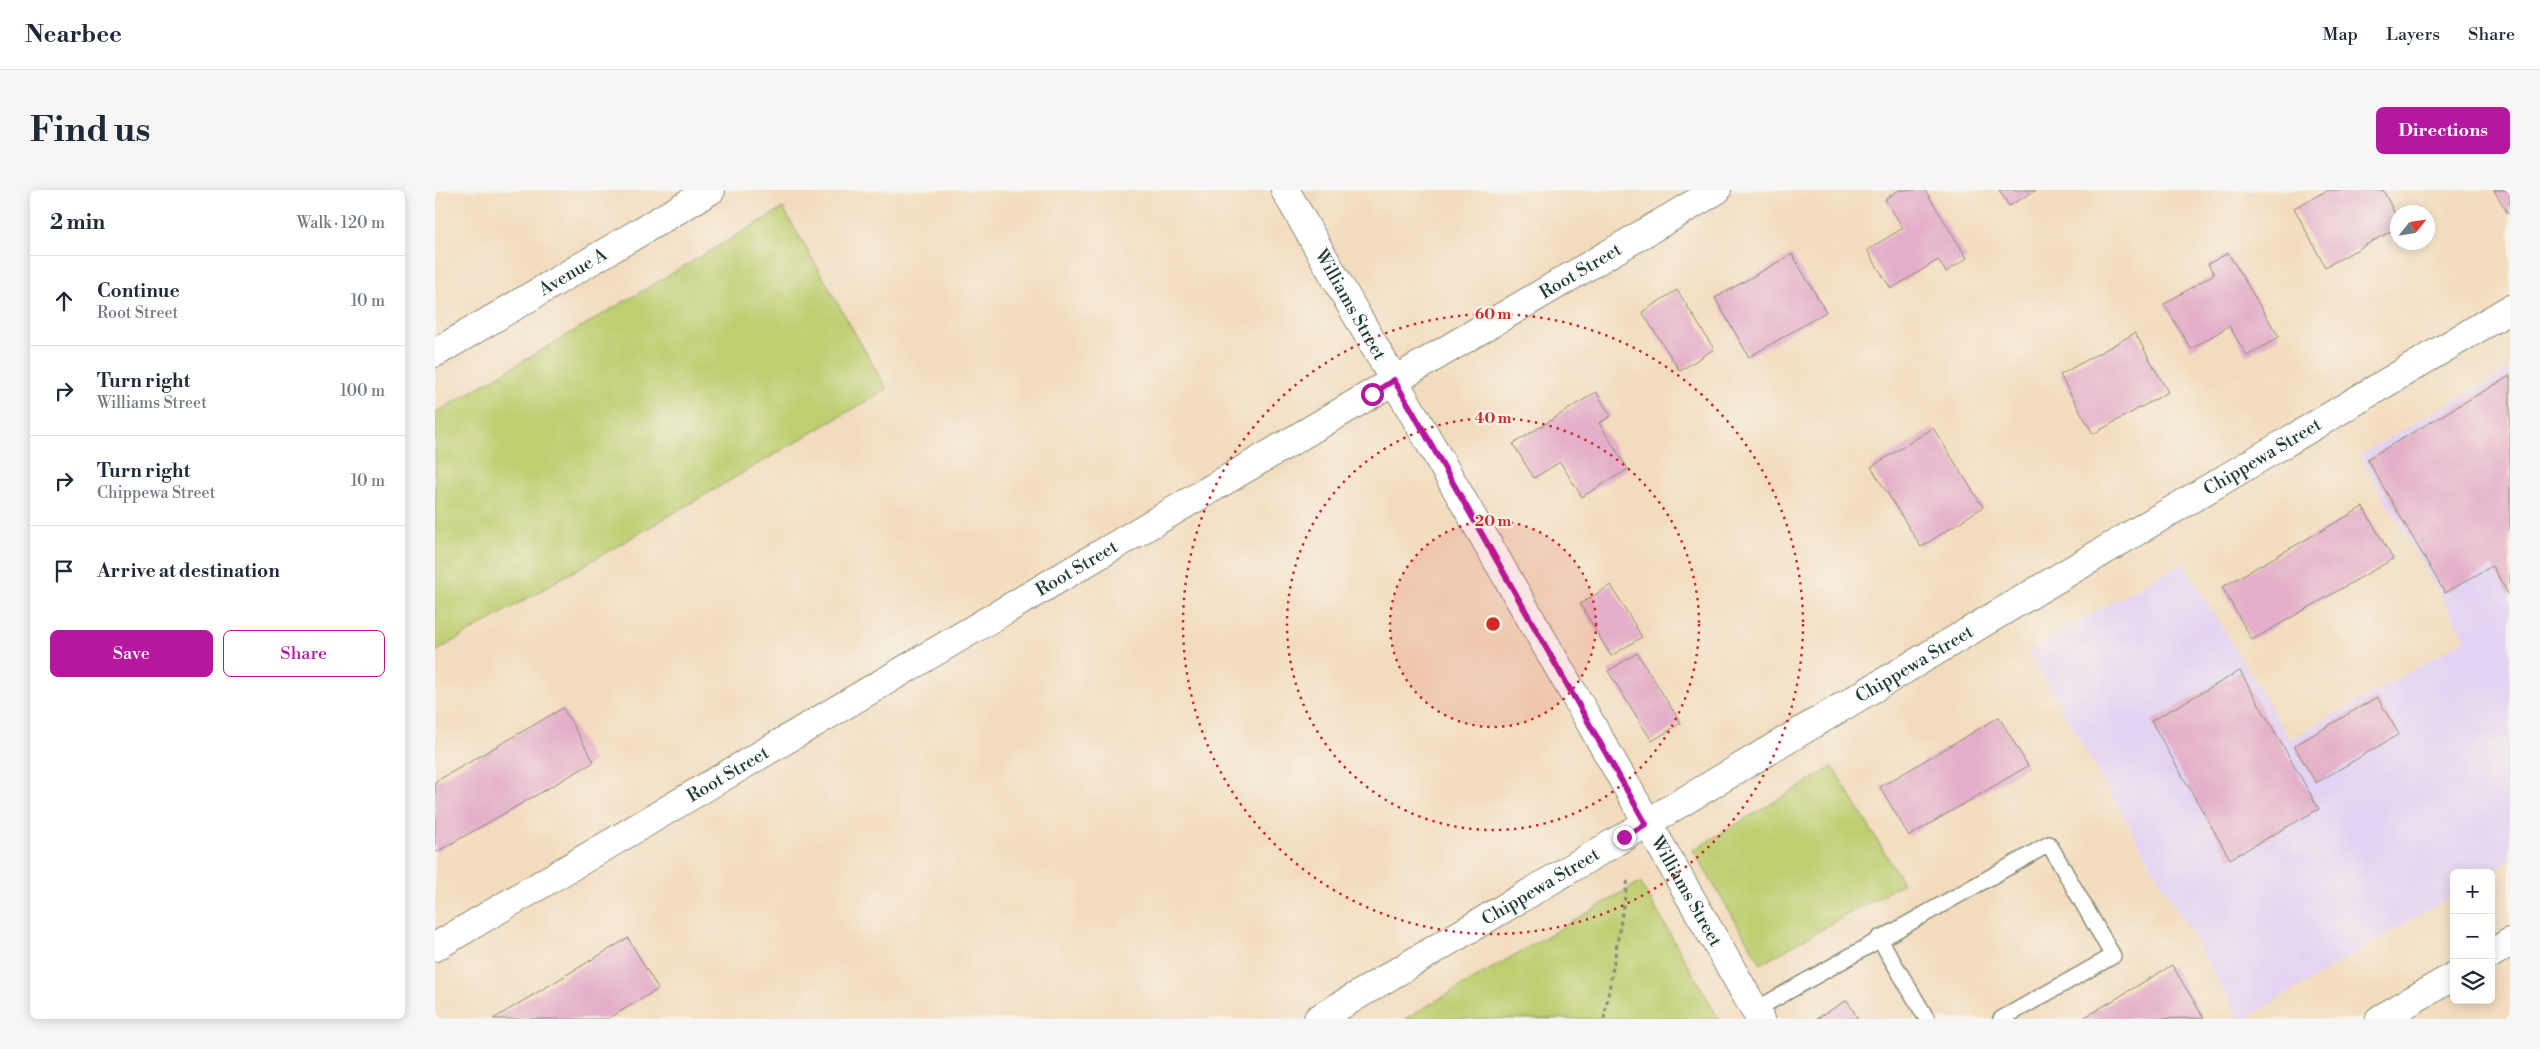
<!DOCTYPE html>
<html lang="en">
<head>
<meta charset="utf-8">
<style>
  :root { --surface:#fff; --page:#f6f6f7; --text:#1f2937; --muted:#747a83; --line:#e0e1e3; --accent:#b5179e }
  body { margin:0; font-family:"Libre Bodoni",serif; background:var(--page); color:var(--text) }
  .controls { position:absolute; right:15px; bottom:15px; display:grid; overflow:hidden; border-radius:8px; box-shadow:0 2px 12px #0003 }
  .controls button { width:45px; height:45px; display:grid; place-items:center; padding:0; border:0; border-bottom:1px solid var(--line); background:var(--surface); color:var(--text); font:25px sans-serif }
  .compass { position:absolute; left:1955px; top:15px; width:45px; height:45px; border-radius:50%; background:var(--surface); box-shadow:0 2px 12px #0003; rotate:60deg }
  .stop { position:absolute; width:15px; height:15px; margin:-11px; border:4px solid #b5179e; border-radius:50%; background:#fff }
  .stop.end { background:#b5179e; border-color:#fff; box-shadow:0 1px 5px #0008 }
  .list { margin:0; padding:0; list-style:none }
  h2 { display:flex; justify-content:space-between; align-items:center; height:65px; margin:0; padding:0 20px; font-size:21px }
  h2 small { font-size:16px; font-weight:400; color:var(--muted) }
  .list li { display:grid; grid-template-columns:32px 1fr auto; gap:15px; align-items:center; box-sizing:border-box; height:90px; padding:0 20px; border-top:1px solid var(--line) }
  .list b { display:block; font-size:19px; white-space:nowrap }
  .list p { margin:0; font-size:16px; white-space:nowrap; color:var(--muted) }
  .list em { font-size:16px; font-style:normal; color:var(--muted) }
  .actions { display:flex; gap:10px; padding:15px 20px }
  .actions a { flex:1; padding:11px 0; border:1px solid var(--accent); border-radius:8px; text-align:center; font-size:18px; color:var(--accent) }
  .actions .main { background:var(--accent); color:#fff }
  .icon { flex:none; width:28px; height:28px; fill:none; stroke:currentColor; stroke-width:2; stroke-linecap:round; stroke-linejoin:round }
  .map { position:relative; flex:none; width:2075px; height:829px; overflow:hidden; border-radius:8px }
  header { display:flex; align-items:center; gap:30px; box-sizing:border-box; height:70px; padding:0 25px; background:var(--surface); border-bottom:1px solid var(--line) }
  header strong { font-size:24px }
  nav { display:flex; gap:28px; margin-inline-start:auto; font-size:18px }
  .intro { display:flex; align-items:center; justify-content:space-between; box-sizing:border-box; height:120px; padding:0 30px }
  h1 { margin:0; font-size:35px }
  .button { padding:12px 22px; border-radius:8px; background:var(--accent); color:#fff; font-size:18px; font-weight:700 }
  main { display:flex; gap:30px; padding:0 30px }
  aside { flex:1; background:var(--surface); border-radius:8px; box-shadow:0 2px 12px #0003 }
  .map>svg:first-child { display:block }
  .built { fill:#e3d3f2 }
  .green { fill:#bfce71; stroke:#6f8652 }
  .building { fill:#e4b0c9 }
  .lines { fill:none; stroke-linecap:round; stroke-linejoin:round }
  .service-casing { stroke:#898c78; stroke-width:18 }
  .minor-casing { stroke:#898c78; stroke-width:30 }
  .secondary-casing { stroke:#898c78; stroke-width:30 }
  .path { stroke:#898c78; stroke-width:3; stroke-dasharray:4 4; stroke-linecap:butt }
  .service { stroke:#fff; stroke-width:15 }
  .minor { stroke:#fff; stroke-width:28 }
  .secondary { stroke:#fff; stroke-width:28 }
  .route { stroke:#b5179e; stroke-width:6 }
  .ring { fill:none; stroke:#d62828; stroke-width:2.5; stroke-dasharray:2.5 5 }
  .labels { text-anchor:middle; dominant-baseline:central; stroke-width:4.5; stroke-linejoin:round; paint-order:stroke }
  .street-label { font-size:18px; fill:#1f3d34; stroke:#f7f3e8 }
  .centre { fill:#d62828; stroke:#f7f3e8; stroke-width:2.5 }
  .ring-label { font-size:15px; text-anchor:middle; font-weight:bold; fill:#d62828; stroke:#f7f3e8; stroke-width:4.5; stroke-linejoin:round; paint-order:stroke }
</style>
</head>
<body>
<header>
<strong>Nearbee</strong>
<nav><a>Map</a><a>Layers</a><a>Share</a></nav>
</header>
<div class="intro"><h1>Find us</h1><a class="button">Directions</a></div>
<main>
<aside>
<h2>2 min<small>Walk · 120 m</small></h2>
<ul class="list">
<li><svg class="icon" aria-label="ahead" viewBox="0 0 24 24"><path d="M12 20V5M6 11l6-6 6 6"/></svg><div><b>Continue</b><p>Root Street</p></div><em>10 m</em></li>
<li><svg class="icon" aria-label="right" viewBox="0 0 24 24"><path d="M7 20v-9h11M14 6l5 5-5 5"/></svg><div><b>Turn right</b><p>Williams Street</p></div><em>100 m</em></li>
<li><svg class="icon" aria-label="right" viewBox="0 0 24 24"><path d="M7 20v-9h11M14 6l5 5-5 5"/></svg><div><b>Turn right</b><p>Chippewa Street</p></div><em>10 m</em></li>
<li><svg class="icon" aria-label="arrive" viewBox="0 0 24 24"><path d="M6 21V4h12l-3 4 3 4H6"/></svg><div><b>Arrive at destination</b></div></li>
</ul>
<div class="actions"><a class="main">Save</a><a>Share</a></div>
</aside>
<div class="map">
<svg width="2075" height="829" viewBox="0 0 2075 829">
  <rect width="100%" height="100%" fill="#f7f3e8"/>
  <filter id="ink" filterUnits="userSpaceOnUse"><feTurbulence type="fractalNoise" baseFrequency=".02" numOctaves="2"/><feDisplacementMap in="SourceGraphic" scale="10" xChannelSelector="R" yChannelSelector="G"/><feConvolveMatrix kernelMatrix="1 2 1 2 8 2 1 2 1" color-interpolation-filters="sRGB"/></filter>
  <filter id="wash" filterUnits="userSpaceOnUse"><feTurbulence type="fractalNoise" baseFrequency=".0096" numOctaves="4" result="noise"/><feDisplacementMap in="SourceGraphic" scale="20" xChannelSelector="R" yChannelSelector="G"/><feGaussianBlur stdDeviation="1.12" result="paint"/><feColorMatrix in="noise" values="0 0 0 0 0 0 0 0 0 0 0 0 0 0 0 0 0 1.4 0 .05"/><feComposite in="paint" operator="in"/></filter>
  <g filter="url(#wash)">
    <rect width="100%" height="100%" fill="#f3dcbd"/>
    <path class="built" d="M2075,179V670L2054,683H2019V704L1811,829H1805L1593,460L1748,372L1855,550L2031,449L1924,265Z"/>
    <path class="green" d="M348,18L452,199L0,462V223Z
      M1398,577L1468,693L1326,774L1258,660Z
      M1205,692L1284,829H970Z"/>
    <g id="blocks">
      <path class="building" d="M1464,0H1490L1532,68L1511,82L1503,70L1456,99L1432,60L1468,38L1450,9Z
        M1564,0H1601L1574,16Z
        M1893,0H1948L1962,28V38L1890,77L1859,18Z
        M2059,0H2075V23L2073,24Z
        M1793,63L1844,147L1812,166L1794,136L1756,159L1729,114L1779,84L1773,74Z
        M1357,64L1391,122L1314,167L1280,108Z
        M1242,100L1279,159L1245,181L1207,122Z
        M1700,143L1733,202L1658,244L1625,185Z
        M2075,186V407L2057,376L2010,403L1932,269Z
        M1161,202L1176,226L1164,233L1193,279L1147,307L1125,272L1099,288L1078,254Z
        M1498,238L1548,317L1486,357L1436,277Z
        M1928,317L1958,369L1817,450L1787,397Z
        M1176,395L1207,447L1176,466L1145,414Z
        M1202,463L1246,533L1217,551L1173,481Z
        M1805,481L1884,619L1795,669L1716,531Z
        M1942,507L1964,544L1881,593L1859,556Z
        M128,518L159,572L0,663V592Z
        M1564,527L1593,576L1474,646L1445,597Z
        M193,748L223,799L173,829H58Z
        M1737,775L1769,828L1647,829Z
        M1412,810L1423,829H1381Z"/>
    </g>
  </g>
  <g filter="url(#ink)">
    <use href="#blocks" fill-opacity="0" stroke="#898c78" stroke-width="1"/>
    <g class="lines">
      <g class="service-casing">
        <path id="service" d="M1444,748L1492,829
          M1320,820L1614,654L1678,766L1566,829"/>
      </g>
      <g class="minor-casing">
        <g id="minor">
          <path id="s1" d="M850,0L1325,829"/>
          <path id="s2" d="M0,163L276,0"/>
          <path id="s3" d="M0,757L1282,0"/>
          <path id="s4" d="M883,829L2075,119"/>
        </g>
      </g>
      <g class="secondary-casing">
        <path id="secondary" d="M2056,764L2075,752
          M1945,829L2019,786"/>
      </g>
      <path class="path" d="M1169,829L1193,689"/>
      <use href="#service" class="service"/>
      <use href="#minor" class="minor"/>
      <use href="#secondary" class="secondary"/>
    </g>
  </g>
  <g class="lines" filter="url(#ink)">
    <path class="route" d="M937,204L959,190L979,224L1211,634L1189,647"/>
  </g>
  <circle cx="1058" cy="434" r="103" fill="#d62828" fill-opacity=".12"/>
  <g class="ring">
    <circle cx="1058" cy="434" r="103"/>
    <circle cx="1058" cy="434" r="206"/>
    <circle cx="1058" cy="434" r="310"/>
  </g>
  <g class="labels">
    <g class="street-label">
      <text stroke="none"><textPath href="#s2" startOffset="160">Avenue A</textPath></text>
      <text stroke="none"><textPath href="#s3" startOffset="1330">Root Street</textPath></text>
      <text stroke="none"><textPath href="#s1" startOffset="132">Williams Street</textPath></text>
      <text stroke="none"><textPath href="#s4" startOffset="1099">Chippewa Street</textPath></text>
      <text stroke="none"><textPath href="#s3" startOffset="745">Root Street</textPath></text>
      <text stroke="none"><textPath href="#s4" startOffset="694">Chippewa Street</textPath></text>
      <text stroke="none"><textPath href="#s3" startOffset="340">Root Street</textPath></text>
      <text stroke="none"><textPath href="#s4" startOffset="259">Chippewa Street</textPath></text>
      <text stroke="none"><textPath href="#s1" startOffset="808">Williams Street</textPath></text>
    </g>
  </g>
  <circle cx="1058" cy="434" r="8" class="centre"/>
  <g class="ring-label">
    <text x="1058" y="129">60 m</text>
    <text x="1058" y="233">40 m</text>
    <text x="1058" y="336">20 m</text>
  </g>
</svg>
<div class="controls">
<button>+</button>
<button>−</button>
<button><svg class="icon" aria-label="layers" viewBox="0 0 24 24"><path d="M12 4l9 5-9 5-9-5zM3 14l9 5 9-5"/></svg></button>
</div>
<svg class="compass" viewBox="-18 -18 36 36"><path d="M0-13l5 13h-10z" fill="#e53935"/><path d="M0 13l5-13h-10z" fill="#747a83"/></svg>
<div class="stop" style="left:937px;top:204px"></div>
<div class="stop end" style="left:1189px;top:647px"></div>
</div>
</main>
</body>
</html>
